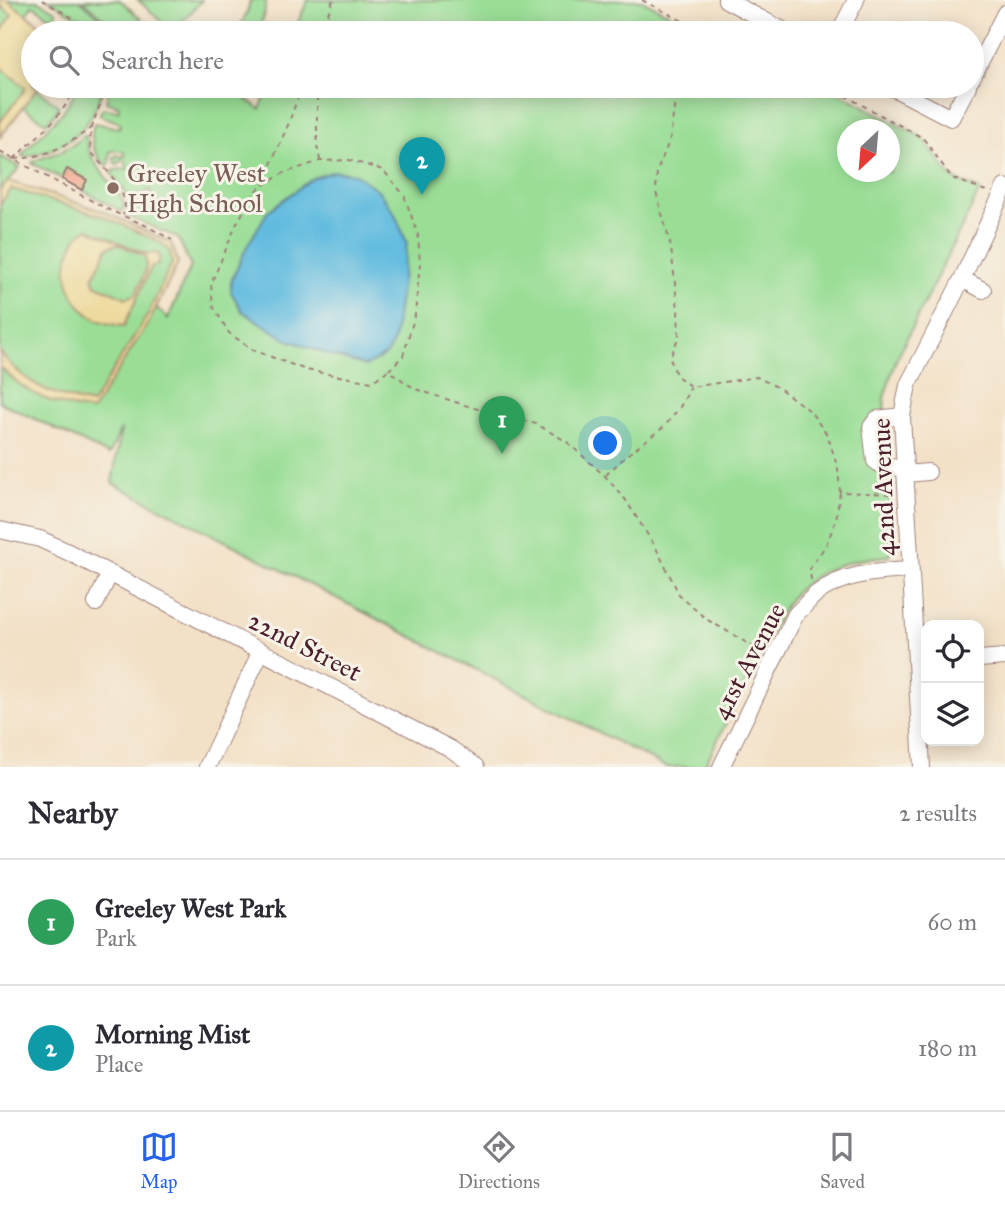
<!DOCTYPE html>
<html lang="en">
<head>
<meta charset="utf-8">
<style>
  :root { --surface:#fff; --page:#f2f2f3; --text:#2b2b33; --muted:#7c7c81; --line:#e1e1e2; --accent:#2563eb }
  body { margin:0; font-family:"IM FELL Great Primer",serif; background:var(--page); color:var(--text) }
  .controls { position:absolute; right:21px; bottom:21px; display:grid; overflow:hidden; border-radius:14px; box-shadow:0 4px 18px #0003 }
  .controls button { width:63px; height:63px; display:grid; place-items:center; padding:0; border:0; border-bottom:2px solid var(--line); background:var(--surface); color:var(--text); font:35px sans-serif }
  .compass { position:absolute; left:837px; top:119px; width:63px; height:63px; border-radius:50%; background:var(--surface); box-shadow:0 4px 18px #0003; rotate:206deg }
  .you { position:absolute; left:606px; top:444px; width:24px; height:24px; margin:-18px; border:5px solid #fff; border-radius:50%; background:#1a73e8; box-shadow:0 0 0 10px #1a73e833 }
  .badge { display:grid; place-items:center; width:46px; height:46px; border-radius:50%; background:var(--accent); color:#fff; font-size:23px; font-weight:700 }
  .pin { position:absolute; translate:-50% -58px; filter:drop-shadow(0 2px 4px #0008) }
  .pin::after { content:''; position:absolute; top:37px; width:24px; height:21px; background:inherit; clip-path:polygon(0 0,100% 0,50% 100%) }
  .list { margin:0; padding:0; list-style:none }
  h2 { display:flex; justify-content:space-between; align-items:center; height:91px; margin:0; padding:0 28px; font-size:30px }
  h2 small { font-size:23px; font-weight:400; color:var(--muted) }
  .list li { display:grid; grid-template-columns:46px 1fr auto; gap:21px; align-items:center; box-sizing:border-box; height:126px; padding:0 28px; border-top:2px solid var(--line) }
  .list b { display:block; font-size:26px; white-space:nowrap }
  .list p { margin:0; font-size:23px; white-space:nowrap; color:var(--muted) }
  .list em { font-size:23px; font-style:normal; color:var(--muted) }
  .icon { flex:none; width:38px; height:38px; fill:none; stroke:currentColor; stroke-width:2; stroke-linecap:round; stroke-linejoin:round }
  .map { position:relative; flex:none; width:1005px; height:767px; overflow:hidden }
  .search { position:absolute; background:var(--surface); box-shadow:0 4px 18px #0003; left:21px; right:21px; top:21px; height:77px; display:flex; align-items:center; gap:18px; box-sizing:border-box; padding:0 24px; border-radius:38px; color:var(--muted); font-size:26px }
  .sheet { height:343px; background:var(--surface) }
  nav { display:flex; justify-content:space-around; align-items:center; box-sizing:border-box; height:98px; border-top:2px solid var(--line); background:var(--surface); font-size:19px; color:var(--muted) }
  nav a { display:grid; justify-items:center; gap:4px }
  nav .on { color:var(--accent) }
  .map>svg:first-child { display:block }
  .green { fill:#9ade96; stroke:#727e60; stroke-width:2; fill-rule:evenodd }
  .sand { fill:#eeda9e; stroke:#9c7c64; stroke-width:2; fill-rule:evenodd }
  .water { fill:#61bbdf; stroke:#566d85; stroke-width:2 }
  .building { fill:#f39f82 }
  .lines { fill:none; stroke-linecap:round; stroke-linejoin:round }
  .minor-casing { stroke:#9e8079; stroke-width:18 }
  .path { stroke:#9e8079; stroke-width:2; stroke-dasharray:5 5; stroke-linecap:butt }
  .minor { stroke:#fff; stroke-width:16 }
  .education-dot { fill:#8d6e63; stroke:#f7f3e8; stroke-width:2.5 }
  .labels { text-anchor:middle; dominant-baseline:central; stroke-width:6; stroke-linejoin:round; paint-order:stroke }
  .education-label { font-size:26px; fill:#785e54; stroke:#f7f3e8; text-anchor:start }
  .street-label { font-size:26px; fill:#4a1f2b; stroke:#f7f3e8 }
</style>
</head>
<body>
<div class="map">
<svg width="1005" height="767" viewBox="0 0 1005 767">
  <rect width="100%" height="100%" fill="#f7f3e8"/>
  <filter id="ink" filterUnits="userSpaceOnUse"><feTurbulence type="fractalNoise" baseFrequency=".0143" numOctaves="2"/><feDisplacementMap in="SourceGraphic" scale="14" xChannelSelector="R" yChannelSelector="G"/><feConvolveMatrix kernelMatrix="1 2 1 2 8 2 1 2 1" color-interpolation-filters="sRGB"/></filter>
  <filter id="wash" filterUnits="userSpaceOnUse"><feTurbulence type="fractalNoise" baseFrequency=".00686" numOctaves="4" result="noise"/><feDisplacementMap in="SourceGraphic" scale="28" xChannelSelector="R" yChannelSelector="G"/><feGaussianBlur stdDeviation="1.57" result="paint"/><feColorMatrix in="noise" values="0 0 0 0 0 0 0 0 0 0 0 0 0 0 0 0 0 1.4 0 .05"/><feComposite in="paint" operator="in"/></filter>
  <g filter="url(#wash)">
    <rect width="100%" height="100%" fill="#f3e1c7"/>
    <path class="green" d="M0,0H37L56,11V14L52,18L33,5L26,14L51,33H33V86H39L37,89L59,106L56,112L46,123L23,107L0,137Z
      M49,0H80L117,33H104Z
      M83,0H120L157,33H120Z
      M138,0H202L173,32Z
      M250,0H266C265,13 263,23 255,33H233C243,23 248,14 250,0Z
      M308,0H642L706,33H293Z
      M79,86H103C98,109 85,133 63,144C52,151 38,153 26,157L22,156L24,152L62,113Z
      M110,86H159L193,93L212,86H228L260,109L270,86H827L923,138L952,178L980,190L896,360L884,398L890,494L891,551L888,556C853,559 821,566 796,592C789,598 785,607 780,615L704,767H666L112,483L121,429L109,455L0,402V156L20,167L8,182L105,212L171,243L178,263L156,307L168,319L191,266L178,238L128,216L130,204L134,201L138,203L143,213L157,207L150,190L132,198L129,197L112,174L114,170L127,169L126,161L122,160L118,164L115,163L114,157L117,155L122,157L125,156L124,155V151H110L109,164L107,166C93,155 89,139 94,123L119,128L121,123L99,115L103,108L118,111L119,106L106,102ZM848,130H890V172H848Z
      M85,135L87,138C86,159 111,181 122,199L124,203L123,211H121L82,190L87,180L67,170L62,179L32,163L33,161L60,152L73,145Z"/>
    <path class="sand" d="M0,0H7L51,33H33V86H39L0,137V122L26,88L0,67V34L12,15L0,5Z
      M8,181L105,212L171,243L178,263L149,322L92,411C53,405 27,395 0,367V352C24,384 54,396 92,404L147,316L172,263L170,251L160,242L105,217L12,189L0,204V191Z
      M88,229L147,254L157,253L160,257L158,265L152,266L124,326C115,325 106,324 98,320C72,307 60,275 71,249C75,240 79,232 88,229ZM118,244L145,256C149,271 141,281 135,295L126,298L95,284L93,278L108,247Z"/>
    <path class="water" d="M335,171L355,174L378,190L395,214L407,243L394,341L386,355L366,366L336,357L286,339L242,311L231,292V282L246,248L268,211L313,178Z"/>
    <g id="blocks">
      <path class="building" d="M67,169L87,180L82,190L62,179Z"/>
    </g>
  </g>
  <g filter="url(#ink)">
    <use href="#blocks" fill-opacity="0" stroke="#9e8079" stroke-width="2"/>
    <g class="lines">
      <g class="minor-casing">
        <path id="minor" d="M726,0L788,33
          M839,33L856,0
          M972,78L1005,13
          M889,86L951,118L968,86
          M962,279L983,290
          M902,416L877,419L871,427L875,461L885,468L906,467
          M906,474L928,472
          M0,530L40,539L70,553L451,749L476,767
          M96,603L109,575
          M979,659L1005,657
          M207,767L261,651
          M721,767L796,614C803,608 809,600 816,594C843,573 877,572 910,570
          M922,767L902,416L908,385L962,279L1005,187"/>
      </g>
      <path class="path" d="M42,0L99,33
        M642,0L706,33
        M321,33L333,0
        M106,86C101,109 85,129 92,153C105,169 132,194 123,215
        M302,86L288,125L262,185L253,195L237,223L211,284L213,306L229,333L253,350L306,370L372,382L388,370L415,389L474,408L536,424L566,441L605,476L625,499L656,548L680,596L706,619L761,651
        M317,86V146L320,160
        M677,86L670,139L657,171L656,192L671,247L678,310L679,336L670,358L676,375L691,387L757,377L779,388L810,411L828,436L838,469L840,492
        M827,86L923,138L952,178L986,191
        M0,152L109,210L145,225L172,240
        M14,159C36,137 64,116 76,86
        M15,159C46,157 67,146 92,127
        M263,185L284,173L320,161L349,160L383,170L404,195L418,235L420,263L415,315L403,356L389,370
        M606,475L627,455L665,426L680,407L691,387
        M811,580L810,568L826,545L836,520L840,492L893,494"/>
      <use href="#minor" class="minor"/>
    </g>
  </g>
  <circle class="education-dot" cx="113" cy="188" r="7"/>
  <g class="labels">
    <g class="education-label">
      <text x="127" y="173">Greeley West<tspan x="127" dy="30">High School</tspan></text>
    </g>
    <g class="street-label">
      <text transform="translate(883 487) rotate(-92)">42nd Avenue</text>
      <text transform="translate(305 646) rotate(27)">22nd Street</text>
      <text transform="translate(748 661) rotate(-62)">41st Avenue</text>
    </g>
  </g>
</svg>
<div class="controls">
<button><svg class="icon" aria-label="locate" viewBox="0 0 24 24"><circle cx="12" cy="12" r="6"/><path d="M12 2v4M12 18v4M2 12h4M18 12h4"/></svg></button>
<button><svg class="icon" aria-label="layers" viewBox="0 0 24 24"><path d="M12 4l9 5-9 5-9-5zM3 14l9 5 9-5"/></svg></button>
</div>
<svg class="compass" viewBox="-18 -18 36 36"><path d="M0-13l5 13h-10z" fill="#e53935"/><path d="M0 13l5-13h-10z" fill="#7c7c81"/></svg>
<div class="you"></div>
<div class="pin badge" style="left:502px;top:454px;background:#2e9e5b">1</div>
<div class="pin badge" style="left:422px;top:195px;background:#0f9aa8">2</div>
<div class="search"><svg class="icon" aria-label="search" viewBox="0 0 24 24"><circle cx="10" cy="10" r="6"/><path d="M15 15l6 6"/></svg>Search here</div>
</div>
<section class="sheet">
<h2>Nearby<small>2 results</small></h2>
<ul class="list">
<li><span class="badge" style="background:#2e9e5b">1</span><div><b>Greeley West Park</b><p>Park</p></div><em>60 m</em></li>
<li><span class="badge" style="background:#0f9aa8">2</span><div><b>Morning Mist</b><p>Place</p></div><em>180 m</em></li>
</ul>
</section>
<nav>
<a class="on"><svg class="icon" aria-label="map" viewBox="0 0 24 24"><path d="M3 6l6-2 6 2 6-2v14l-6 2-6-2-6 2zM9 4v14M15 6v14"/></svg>Map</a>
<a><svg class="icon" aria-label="directions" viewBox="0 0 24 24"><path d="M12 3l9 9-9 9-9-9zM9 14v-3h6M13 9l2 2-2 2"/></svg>Directions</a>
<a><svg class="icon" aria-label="saved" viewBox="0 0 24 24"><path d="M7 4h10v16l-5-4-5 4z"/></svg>Saved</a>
</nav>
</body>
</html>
